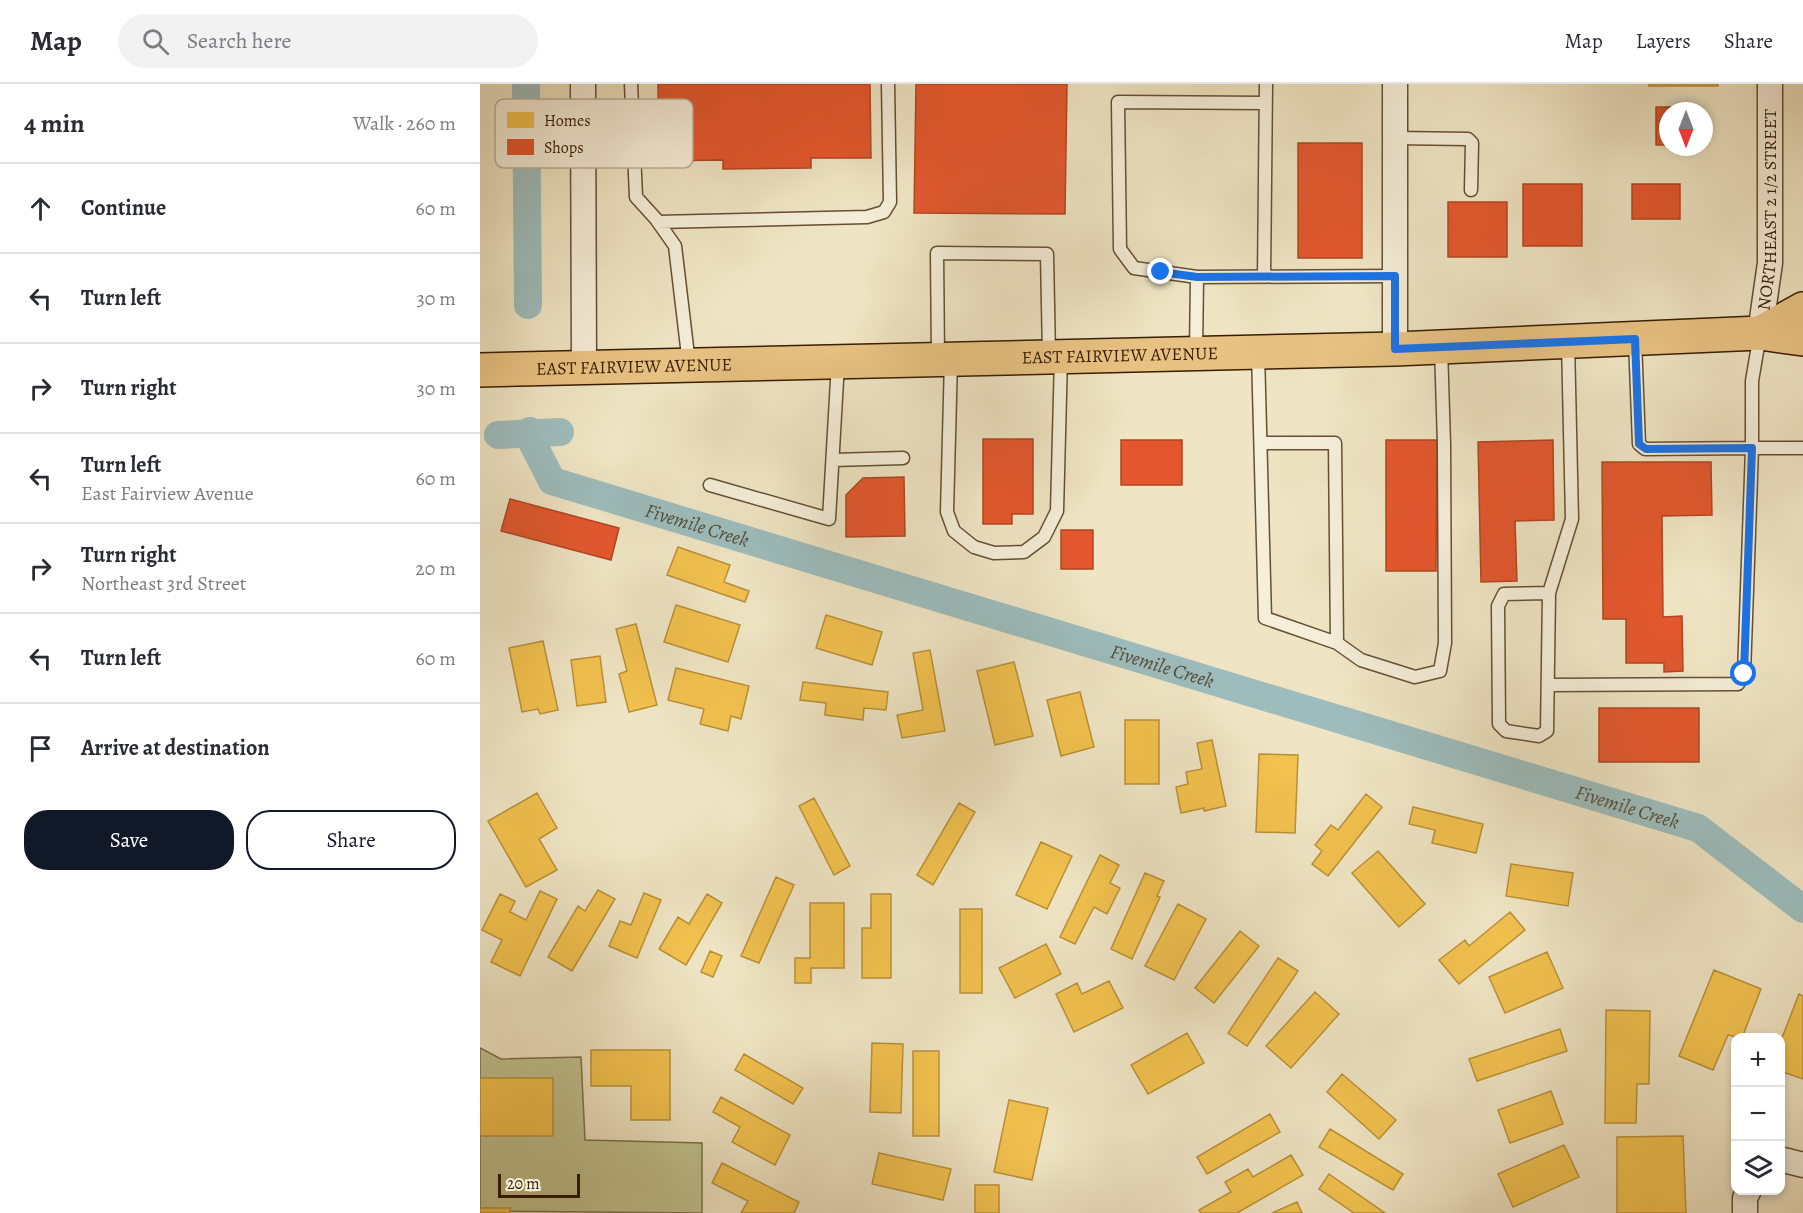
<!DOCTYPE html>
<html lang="en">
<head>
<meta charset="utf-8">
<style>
  :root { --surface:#fff; --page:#f2f2f3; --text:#2b2b33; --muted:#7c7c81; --line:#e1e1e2; --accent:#111827 }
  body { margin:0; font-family:Alegreya,serif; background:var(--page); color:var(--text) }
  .controls { position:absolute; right:18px; bottom:18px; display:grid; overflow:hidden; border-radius:12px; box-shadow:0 3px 9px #0003 }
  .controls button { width:54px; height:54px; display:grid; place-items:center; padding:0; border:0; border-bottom:2px solid var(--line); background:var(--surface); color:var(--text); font:30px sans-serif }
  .compass { position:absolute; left:1179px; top:18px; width:54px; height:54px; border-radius:50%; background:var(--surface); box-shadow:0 3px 9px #0003; rotate:180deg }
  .scale { position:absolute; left:18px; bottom:15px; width:82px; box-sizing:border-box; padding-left:6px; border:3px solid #381d02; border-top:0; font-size:16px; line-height:21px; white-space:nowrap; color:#381d02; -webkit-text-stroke:4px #f5eed9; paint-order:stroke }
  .stop { position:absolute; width:18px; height:18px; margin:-14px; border:4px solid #1a73e8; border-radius:50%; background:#fff }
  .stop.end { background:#1a73e8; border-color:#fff; box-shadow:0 2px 6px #0008 }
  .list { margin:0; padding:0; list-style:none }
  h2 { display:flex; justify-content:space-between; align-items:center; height:78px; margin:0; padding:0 24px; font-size:26px }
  h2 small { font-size:20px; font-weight:400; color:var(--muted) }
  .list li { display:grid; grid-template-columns:39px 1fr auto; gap:18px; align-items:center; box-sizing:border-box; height:90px; padding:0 24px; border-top:2px solid var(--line) }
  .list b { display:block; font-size:22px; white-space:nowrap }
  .list p { margin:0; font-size:20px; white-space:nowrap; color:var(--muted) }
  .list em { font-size:20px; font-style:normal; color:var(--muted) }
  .actions { display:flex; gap:12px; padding:18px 24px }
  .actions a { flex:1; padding:14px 0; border:2px solid var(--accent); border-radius:24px; text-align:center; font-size:21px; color:var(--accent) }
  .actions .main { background:var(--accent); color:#fff }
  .icon { flex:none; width:33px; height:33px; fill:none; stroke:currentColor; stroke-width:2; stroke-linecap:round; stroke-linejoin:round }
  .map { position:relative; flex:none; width:1323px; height:1129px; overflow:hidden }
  header { display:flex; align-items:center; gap:36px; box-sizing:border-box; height:84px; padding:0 30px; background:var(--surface); border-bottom:2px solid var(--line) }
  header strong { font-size:28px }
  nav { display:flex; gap:33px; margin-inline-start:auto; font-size:21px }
  .search { width:420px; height:54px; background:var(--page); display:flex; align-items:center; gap:15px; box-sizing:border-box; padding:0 21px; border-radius:33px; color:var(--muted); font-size:22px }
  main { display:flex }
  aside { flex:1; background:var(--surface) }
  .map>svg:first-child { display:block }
  .green { fill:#c0c28f; stroke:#7c7048; stroke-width:1.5 }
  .homes { fill:#f2c14e; stroke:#ba9037; stroke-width:1.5 }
  .shops { fill:#e4572e; stroke:#b04621; stroke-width:1.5 }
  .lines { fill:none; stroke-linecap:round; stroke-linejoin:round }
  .canal { stroke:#9dbdbd; stroke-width:28 }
  .lane-casing { stroke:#664f32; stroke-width:15 }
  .street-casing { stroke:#664f32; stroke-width:27 }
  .primary-casing { stroke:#381d02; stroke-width:36 }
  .lane { stroke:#f5eed9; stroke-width:12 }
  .street { stroke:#f5eed9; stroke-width:24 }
  .primary { stroke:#e8c282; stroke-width:33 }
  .route { stroke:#1a73e8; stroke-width:8 }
  .labels { text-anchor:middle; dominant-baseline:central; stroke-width:6; stroke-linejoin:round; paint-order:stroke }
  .street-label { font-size:18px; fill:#381d02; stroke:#f5eed9 }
  .water-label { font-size:20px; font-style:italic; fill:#564d3a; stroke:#f5eed9 }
  .key { fill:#f5eed9; stroke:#bcaf98; stroke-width:1.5 }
  .key-label { font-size:16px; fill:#381d02 }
</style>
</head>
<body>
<header>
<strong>Map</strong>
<div class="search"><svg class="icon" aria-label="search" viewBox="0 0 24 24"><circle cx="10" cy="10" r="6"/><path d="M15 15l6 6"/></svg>Search here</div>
<nav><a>Map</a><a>Layers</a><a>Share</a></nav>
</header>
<main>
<aside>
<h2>4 min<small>Walk · 260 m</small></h2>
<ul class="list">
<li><svg class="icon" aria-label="ahead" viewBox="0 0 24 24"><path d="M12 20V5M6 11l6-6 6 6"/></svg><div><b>Continue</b></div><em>60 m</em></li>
<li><svg class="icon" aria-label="left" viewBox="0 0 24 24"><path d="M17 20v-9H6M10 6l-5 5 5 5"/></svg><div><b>Turn left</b></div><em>30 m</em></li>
<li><svg class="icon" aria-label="right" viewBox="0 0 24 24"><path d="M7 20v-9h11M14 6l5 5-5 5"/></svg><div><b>Turn right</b></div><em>30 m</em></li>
<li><svg class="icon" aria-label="left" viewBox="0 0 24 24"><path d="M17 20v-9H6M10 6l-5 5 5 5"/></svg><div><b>Turn left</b><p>East Fairview Avenue</p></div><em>60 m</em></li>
<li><svg class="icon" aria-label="right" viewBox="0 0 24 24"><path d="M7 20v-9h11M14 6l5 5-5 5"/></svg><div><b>Turn right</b><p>Northeast 3rd Street</p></div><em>20 m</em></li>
<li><svg class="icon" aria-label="left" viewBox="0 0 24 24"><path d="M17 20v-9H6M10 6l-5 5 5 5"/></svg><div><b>Turn left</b></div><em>60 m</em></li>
<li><svg class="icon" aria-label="arrive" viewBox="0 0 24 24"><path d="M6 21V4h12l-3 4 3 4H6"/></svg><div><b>Arrive at destination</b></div></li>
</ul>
<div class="actions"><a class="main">Save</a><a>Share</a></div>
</aside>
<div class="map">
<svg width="1323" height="1129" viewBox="0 0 1323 1129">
  <rect width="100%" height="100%" fill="#efe5c4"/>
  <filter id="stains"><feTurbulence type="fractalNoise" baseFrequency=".00333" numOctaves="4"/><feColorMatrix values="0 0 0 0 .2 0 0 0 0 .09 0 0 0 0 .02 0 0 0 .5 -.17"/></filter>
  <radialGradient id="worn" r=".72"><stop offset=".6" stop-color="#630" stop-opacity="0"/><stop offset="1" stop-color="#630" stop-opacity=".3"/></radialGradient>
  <path class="green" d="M0,964L21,975L101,973L105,1056L222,1059V1129L0,1127Z"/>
  <path class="homes" d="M1169,0H1238V2H1169Z
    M198,463L250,481L244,498L269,507L265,518L187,491Z
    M196,521L260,541L248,578L184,558Z
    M346,531L402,548L392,581L336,564Z
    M156,540L177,621L149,628L139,590L147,587L136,545Z
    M63,557L78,626L60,630L58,625L42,628L29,564Z
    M450,566L465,647L422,654L417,631L443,626L433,569Z
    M120,572L126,618L97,622L91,576Z
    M534,578L553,652L515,661L497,587Z
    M196,584L269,602L261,635L251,632L248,647L220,640L224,625L188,616Z
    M323,598L408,608L406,626L384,624L383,636L345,631L346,619L320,616Z
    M600,608L614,663L581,672L567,616Z
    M645,636H679V700H645Z
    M732,656L746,722L724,727V724L701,729L696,703L708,700L706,688L722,685L717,659Z
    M779,670L818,671L815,749L776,748Z
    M57,709L77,744L59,755L77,786L46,803L8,737Z
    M886,710L902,723L848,792L832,780L842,767L835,761L851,741L858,746Z
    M334,714L370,782L354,791L319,722Z
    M479,719L495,728L453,801L437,791Z
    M933,723L1003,740L996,769L952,759L955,746L929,740Z
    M561,758L592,772L567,825L536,811Z
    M898,767L945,820L919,843L872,789Z
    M620,771L639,781L630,799L640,804L627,830L614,823L595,860L580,853Z
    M1031,780L1093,789L1088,822L1026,812Z
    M665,789L684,797L677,812L680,813L652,875L631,865Z
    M296,793L314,801L279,879L261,872Z
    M118,806L135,815L92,887L68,873L98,822L105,827Z
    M60,807L77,815L40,892L11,878L22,856L2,846L20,810L35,817L30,828L46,836Z
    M164,809L181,816L157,874L129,862L140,837L151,841Z
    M227,810L242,819L206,881L179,865L198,833L209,840Z
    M391,810H411V894H382V844H391Z
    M330,819H364V884H331V899H315V874H330Z
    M698,820L726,835L694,896L665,882Z
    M480,825H502V909H480Z
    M1030,828L1045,846L979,900L959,876L985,856L989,862Z
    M760,847L779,862L734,919L715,904Z
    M566,860L581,890L535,914L519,884Z
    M230,867L242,872L233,893L221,888Z
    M1067,868L1083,904L1025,929L1009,893Z
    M798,874L818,887L767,962L748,949Z
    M1234,886L1281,905L1262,954L1248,951L1233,986L1199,972Z
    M629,897L643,924L594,948L576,910L597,899L602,910Z
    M835,908L859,930L811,984L786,962Z
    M1319,910L1323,912V995L1300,987V959Z
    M1126,926L1170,927L1169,1000H1157L1156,1039H1125Z
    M1080,945L1087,967L997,997L989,975Z
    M707,949L724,979L668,1010L651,981Z
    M392,959L423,960L421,1029L390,1028Z
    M111,966H190V1036H151V1002H111Z
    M433,967H459V1052H433Z
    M264,970L323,1004L313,1020L255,986Z
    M862,990L916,1036L899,1055L847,1008Z
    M0,994H73V1052H0Z
    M1071,1007L1083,1040L1030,1059L1018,1026Z
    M241,1013L310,1051L295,1081L252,1058L260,1043L233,1028Z
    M529,1016L568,1024L552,1096L514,1088Z
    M790,1030L800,1048L727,1090L717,1073Z
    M850,1045L923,1090L913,1106L839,1063Z
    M1203,1052L1206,1129H1137V1053Z
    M1084,1061L1099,1093L1033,1123L1018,1090Z
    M399,1069L471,1085L463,1116L392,1100Z
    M811,1071L823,1091L757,1129H721L719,1126L751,1108L745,1098L768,1085L773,1093Z
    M242,1079L319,1118L314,1129H261L268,1117L232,1099Z
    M849,1090L905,1129H874L839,1105Z
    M495,1101H519V1129H495Z
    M817,1118L822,1129H792Z
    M0,1124H30V1129H0Z"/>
  <path class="shops" d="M178,0H390L391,74H331V84L243,85V76L179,77Z
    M436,0H587L585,130L434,129Z
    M1176,23H1216V27H1188V61H1176Z
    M818,59H882V174H818Z
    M1043,100H1102V162H1043Z
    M1152,100H1200V135H1152Z
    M968,118H1027V173H968Z
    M503,355H553V430H532V440H503Z
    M641,356H702V401H641Z
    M906,356H957L956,487H906Z
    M1073,356L1074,436L1035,437L1037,497L1001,498L998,358Z
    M1122,378H1231L1232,431L1182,432L1183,533L1202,532L1203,587L1184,588V579H1146V535H1123Z
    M424,393L425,452L366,453V411L383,394Z
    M30,415L139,444L131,476L21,447Z
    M581,446H613V485H581Z
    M1119,624H1219V678H1119Z"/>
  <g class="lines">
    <g class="canal">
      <path d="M46,0L48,221"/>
      <path id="s1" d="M50,347V354L72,397L1218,744L1323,825"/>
      <path d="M18,351L80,348"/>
    </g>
    <g class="lane-casing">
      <path id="lane" d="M151,0L156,113L176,135L195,162L209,280
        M915,54L988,55L992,59L991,106
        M178,138L387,133L404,128L410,118L408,0
        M717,193L654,184L640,165L638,18L786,19
        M784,193L786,0
        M1280,250L1272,297V364H1323
        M716,268L717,193L915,192
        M778,269L785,534L857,559L855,359H781
        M458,273L457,169L567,170L569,272
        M471,276L467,428L474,447L494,463L514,469L544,468L564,453L577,427L581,273
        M353,376L423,374
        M230,401L349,435L358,279
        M1069,509L1024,510L1018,522L1019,640L1026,647L1059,652L1067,647L1069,509L1092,435L1088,258
        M857,559L881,576L935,593L960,587L965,559L964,360L961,263
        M1068,601L1258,600L1264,590L1272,364L1165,365L1159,360L1155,256"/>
    </g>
    <g class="street-casing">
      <g id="street">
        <path d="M103,0L104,284"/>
        <path d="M915,0V265"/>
        <path id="s2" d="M1280,249L1290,179V0"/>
        <path d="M1300,1075L1323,1081"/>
        <path d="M1265,1129V1114L1269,1106"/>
      </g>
    </g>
    <g class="primary-casing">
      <g id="primary">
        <path d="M1280,249L1323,225"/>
        <path id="s3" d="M0,286L915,265L1280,249L1323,255"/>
      </g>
    </g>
    <use href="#lane" class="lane"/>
    <use href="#street" class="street"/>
    <use href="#primary" class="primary"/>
  </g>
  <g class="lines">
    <path class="route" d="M681,188L717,193L915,192V265L1155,255L1159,360L1166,365L1272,364L1264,590"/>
  </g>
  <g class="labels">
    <g class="street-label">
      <text stroke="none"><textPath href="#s2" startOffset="124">NORTHEAST 2 1/2 STREET</textPath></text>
      <text stroke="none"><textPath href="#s3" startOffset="640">EAST FAIRVIEW AVENUE</textPath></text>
      <text stroke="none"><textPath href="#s3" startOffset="154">EAST FAIRVIEW AVENUE</textPath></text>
    </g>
    <g class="water-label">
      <text stroke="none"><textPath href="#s1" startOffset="207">Fivemile Creek</textPath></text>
      <text stroke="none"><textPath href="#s1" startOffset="693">Fivemile Creek</textPath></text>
      <text stroke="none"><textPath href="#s1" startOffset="1179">Fivemile Creek</textPath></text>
    </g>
  </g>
  <rect x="15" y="15" width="198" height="69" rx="9" class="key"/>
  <rect x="27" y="28" width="27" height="16" fill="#f2c14e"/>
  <rect x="27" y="55" width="27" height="16" fill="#e4572e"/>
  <g class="key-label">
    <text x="64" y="42">Homes</text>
    <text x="64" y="69">Shops</text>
  </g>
  <rect width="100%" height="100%" filter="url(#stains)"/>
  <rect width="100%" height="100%" fill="url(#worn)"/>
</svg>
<div class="controls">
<button>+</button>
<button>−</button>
<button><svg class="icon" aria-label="layers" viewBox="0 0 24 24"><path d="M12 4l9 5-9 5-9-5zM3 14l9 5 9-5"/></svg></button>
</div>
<svg class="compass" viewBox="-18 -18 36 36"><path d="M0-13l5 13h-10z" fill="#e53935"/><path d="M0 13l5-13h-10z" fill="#7c7c81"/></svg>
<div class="scale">20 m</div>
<div class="stop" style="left:1264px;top:590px"></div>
<div class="stop end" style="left:681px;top:188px"></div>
</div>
</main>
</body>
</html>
